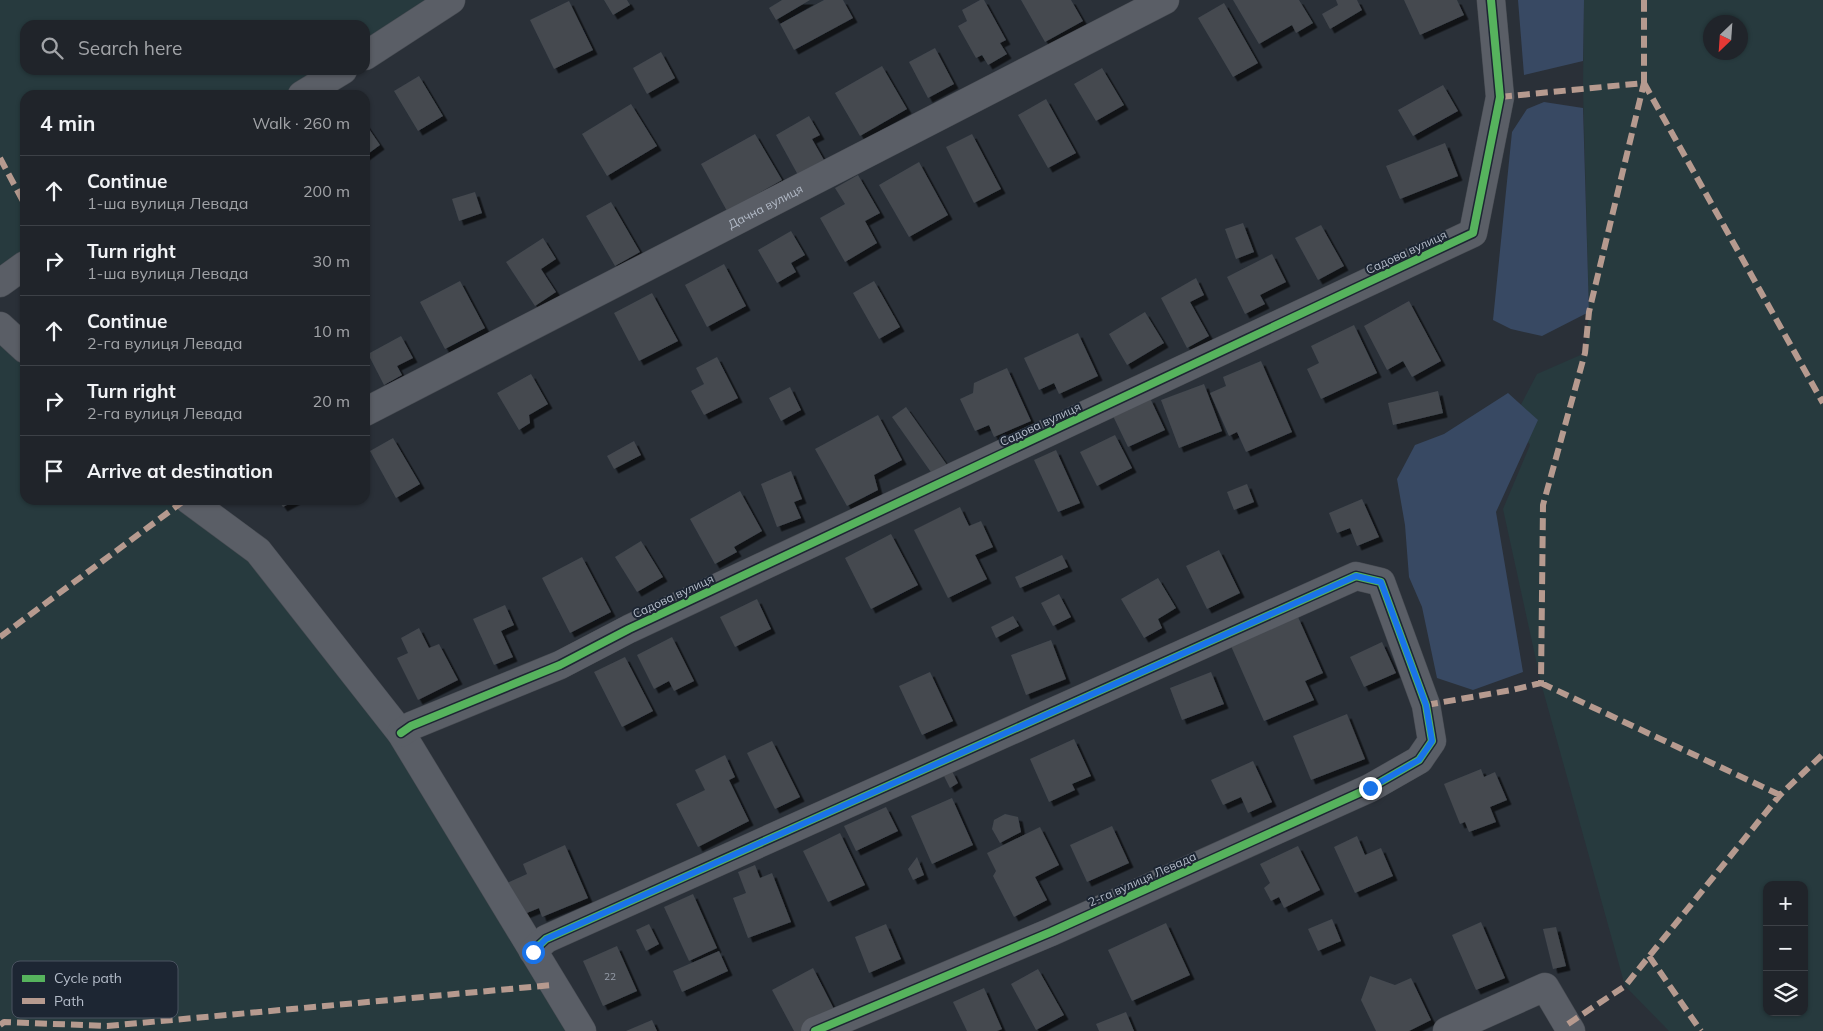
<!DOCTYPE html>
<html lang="en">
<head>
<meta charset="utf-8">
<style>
  :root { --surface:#20242a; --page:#282c32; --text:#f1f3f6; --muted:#a2a4a8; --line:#3d4147 }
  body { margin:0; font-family:Mulish,sans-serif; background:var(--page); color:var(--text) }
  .controls { position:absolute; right:15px; bottom:15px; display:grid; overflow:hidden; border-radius:10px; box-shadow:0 1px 4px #0004 }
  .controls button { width:45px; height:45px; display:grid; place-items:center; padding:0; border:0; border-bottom:1px solid var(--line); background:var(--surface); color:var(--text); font:25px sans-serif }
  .compass { position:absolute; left:1703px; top:15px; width:45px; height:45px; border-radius:50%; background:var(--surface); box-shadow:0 1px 4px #0004; rotate:205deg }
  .stop { position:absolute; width:15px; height:15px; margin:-11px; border:4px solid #1a73e8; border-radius:50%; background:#fff }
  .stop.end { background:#1a73e8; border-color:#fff; box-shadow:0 1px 5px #0008 }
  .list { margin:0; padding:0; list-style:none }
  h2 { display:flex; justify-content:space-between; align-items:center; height:65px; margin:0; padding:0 20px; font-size:21px }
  h2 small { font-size:16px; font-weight:400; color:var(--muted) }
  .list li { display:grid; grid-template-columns:32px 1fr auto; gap:15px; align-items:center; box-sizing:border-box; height:70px; padding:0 20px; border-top:1px solid var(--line) }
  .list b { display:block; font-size:19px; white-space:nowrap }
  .list p { margin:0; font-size:16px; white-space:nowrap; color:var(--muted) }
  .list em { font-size:16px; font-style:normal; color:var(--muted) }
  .icon { flex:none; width:28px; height:28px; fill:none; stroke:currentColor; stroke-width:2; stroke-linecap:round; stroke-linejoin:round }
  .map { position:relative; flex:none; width:1823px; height:1031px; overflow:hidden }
  .search { position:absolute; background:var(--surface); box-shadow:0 1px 4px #0004; left:20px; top:20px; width:350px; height:55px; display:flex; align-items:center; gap:12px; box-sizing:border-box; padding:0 18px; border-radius:15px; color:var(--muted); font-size:19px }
  .panel { position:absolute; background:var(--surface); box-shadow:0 1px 4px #0004; left:20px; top:90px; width:350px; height:415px; border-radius:15px }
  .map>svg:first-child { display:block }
  .green { fill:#273a3e; fill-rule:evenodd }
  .water { fill:#384963 }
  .building { fill:#444950; filter:url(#shadow) }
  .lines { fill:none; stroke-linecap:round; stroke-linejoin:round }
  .minor-casing { stroke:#484c53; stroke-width:29 }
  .minor { stroke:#5a5e66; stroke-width:28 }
  .quiet { stroke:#b69a8f; stroke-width:6; stroke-dasharray:12 6; stroke-linecap:butt }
  .cycleway-casing { stroke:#1d2633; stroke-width:11 }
  .cycleway { stroke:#56b35d; stroke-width:8 }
  .route { stroke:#1a73e8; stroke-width:6 }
  .labels { text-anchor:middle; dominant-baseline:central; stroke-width:4; stroke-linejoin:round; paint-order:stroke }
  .number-label { font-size:10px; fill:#989fab }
  .street-label { font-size:12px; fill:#b4bcc9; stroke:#1d2633 }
  .key { fill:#1d2633; stroke:#4a5360; stroke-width:1 }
  .key-label { font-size:14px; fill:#b4bcc9 }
</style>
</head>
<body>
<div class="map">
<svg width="1823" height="1031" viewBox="0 0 1823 1031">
  <defs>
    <filter id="shadow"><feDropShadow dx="4.5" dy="4.5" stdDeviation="0" flood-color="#0009"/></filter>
  </defs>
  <rect width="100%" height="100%" fill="#2a3038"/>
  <path class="green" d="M0,0H451L365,56V25H25V70H343L302,95H25V265L0,283Z
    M1584,0H1823V1031H1669L1625,986L1541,683L1503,509L1530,445L1514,418L1537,374L1585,353L1589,312L1583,88ZM1710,22H1740V52H1710ZM1767,885H1804V1012H1767Z
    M0,326L25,349V500H189L258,551L401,733L582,1031H0Z"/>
  <path class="water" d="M1518,0H1584L1583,61L1524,75Z
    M1544,102L1583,108L1589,312L1542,336L1511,329L1493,320L1512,132L1527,109Z
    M1508,393L1538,420L1496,512L1523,672L1473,690L1437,678L1422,607L1409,577L1405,525L1397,479L1415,445L1444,434Z"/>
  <path class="building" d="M604,0H627L630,5L613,15Z
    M782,0H810L776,20L769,8Z
    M824,0H843L853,18L794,50L780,24Z
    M980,0H984L1006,40L1000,43L1007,54L988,65L982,55L976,58L958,26L967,21L962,10Z
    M1021,0H1071L1083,21L1045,42Z
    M1233,0H1299L1313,23L1296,33L1292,25L1259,44Z
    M1336,0H1357L1362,10L1330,29L1322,14L1338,5Z
    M1404,0H1457L1464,15L1420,35Z
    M569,1L593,50L554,69L530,20Z
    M1224,3L1258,63L1233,77L1198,18Z
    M935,48L954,84L928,98L909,62Z
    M661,52L675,78L647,94L633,68Z
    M882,66L907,109L860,136L835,93Z
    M1102,68L1124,105L1096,121L1074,84Z
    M419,76L443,116L418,131L394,91Z
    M1443,85L1458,111L1413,136L1398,110Z
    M1046,99L1076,153L1048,168L1018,115Z
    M631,104L657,146L607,176L582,134Z
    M809,116L820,135L812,139L824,160L798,175L776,135Z
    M365,123L380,145L365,156Z
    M755,134L782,180L727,211L701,164Z
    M972,134L1001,189L974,203L946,147Z
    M1445,143L1458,176L1400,199L1386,166Z
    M919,162L948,215L909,237L879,185Z
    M858,175L880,213L865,221L877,243L845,262L820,218L845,204L835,188Z
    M475,192L482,213L459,221L452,199Z
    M611,202L640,252L615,266L586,216Z
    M1243,223L1254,252L1236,259L1225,229Z
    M1321,225L1344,266L1318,280L1295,238Z
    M791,231L805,255L791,263L796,272L777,283L758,250Z
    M543,238L556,259L541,269L556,292L535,306L506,262Z
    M1272,254L1286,282L1260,295L1265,304L1245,314L1227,277Z
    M724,264L746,306L707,327L685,285Z
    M1196,278L1204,295L1190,302L1209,336L1187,348L1161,298Z
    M460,281L485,328L445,349L420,302Z
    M874,281L900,327L879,339L853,293Z
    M652,293L678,341L639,361L614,313Z
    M1409,301L1441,361L1412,377L1403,361L1387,370L1364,326Z
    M1145,312L1164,343L1127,365L1109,334Z
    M1354,325L1377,373L1321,399L1307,369L1319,363L1311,346Z
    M1078,333L1098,376L1059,394L1054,383L1039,390L1024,358Z
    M401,336L413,358L397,366L402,375L384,385L368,354Z
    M717,357L738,398L704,415L691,391L704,384L696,368Z
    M1261,361L1292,432L1246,452L1237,432L1229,436L1210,393L1226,386L1223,377Z
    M1007,368L1031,421L994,437L989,425L975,431L960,399L973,393L974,383Z
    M531,374L548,404L529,415L530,423L519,430L497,393Z
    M1204,384L1222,431L1179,448L1161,400Z
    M790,387L801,410L781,421L769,398Z
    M1438,391L1443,413L1393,425L1388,403Z
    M1150,398L1165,430L1128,447L1113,416Z
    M906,407L947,465L933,475L892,417Z
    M878,415L902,460L874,475L878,490L847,506L815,449Z
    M1115,435L1132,468L1097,486L1080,452Z
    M393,438L420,484L396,498L370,451Z
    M634,441L641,455L614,469L607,456Z
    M1056,450L1080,503L1058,512L1034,460Z
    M791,471L802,499L794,502L801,518L777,527L761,484Z
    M1247,484L1254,502L1234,510L1227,492Z
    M740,491L762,531L734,547L737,552L715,564L690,519Z
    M1362,499L1379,537L1357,546L1350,528L1337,533L1329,513Z
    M278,500H296L283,507Z
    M960,507L969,526L981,521L993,547L975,555L987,579L948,598L914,530Z
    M891,534L918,585L871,609L845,558Z
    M641,541L663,577L637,592L615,557Z
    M1219,550L1240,593L1207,609L1186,566Z
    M1062,555L1068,567L1020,588L1015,577Z
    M582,557L611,612L570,633L542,578Z
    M1158,578L1176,608L1158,619L1162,628L1144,638L1121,599Z
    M1059,594L1071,617L1053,626L1041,603Z
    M757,599L771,629L735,647L720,617Z
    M505,605L514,625L501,631L513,657L494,665L473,619Z
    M1013,616L1019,626L996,638L991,627Z
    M1298,617L1323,673L1305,681L1314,700L1264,721L1231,646Z
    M419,628L429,648L439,644L458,680L418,700L397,658L408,653L401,638Z
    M672,637L694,681L674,691L669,681L654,689L637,655Z
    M1051,640L1066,679L1026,695L1011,655Z
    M1382,642L1396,673L1364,687L1350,657Z
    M625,657L653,711L622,727L594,672Z
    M930,672L953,721L922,735L899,686Z
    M1211,672L1224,704L1182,720L1170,688Z
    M1347,714L1365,759L1311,780L1293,736Z
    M1074,739L1091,776L1072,784L1075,790L1049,802L1030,759Z
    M772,741L800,797L775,809L747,753Z
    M725,755L735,777L729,780L749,821L698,847L676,804L705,790L695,770Z
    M1253,761L1272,802L1248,813L1241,797L1223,805L1211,780Z
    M1481,769L1484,777L1495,772L1507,800L1490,807L1496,822L1469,832L1465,822L1460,824L1444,784Z
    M952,771L958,783L950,788L944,776Z
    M952,798L973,845L932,864L911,816Z
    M886,807L898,831L856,851L844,826Z
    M1005,814L1018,817L1021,832L1000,843L992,829L994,820Z
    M1112,826L1129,863L1087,882L1070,845Z
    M1040,827L1059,865L1035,877L1047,900L1014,917L993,876L996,871L987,853Z
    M840,833L865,885L828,902L803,851Z
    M1357,836L1365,855L1381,848L1393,876L1355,893L1334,847Z
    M565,845L588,898L542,917L539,908L522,915L507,883L527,874L523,864Z
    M1298,846L1320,890L1284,908L1279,897L1271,901L1264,888L1270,883L1260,864Z
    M917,857L924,875L913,880L908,869Z
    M755,865L760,878L772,873L791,922L748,938L733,898L746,893L738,872Z
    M693,894L717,948L689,961L664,907Z
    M1332,919L1341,941L1318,951L1308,929Z
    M1481,922L1505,978L1476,990L1452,935Z
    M1166,923L1190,975L1132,1001L1108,950Z
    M649,924L659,944L646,951L636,930Z
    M886,924L901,959L869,973L855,937Z
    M1556,927L1566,966L1553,969L1543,929Z
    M617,946L637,991L603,1006L583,961Z
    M719,951L728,971L682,992L673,971Z
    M813,968L836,1013L802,1031H794L772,990Z
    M1038,969L1064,1015L1036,1030L1011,984Z
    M1370,976L1395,985L1411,978L1431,1020L1409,1031H1376L1361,1000Z
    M984,988L1002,1029L997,1031H967L953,1002Z
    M1126,1012L1134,1031H1099L1096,1024Z
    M652,1020L657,1031H626Z"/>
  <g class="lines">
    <g class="minor-casing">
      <g id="minor">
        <path d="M365,56L451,0"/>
        <path d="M302,95L343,70"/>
        <path d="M0,283L25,265"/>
        <path d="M0,326L25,349"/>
        <path id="s1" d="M365,412L1165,0"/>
        <path d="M189,500L258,551L401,733L582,1031"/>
        <path d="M401,733L411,726L560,665L629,629L1473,233L1500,97L1491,0"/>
        <path d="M533,951L546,939L1356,576L1381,582L1426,705L1432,741L1419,760L1370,788L1051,932L815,1031"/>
        <path d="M1447,1031L1545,987L1571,1031"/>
      </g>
    </g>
    <use href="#minor" class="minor"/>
    <path class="quiet" d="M1644,83L1823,403
      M1500,97L1644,83V0
      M0,158L25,205
      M0,637L185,500
      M1541,683L1780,795
      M1426,705L1512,690L1541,683L1543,505L1585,353L1589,312L1644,83
      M1649,956L1701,1031
      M1568,1024L1625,986L1780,795L1823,754
      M0,1025L4,1022L107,1026L553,985"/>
    <g class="cycleway-casing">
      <path id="cycleway" d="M401,733L411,726L560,665L629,629L1473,233L1500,97L1491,0
        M533,951L546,939L1356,576L1381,582L1426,705L1432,741L1419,760L1370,788L1051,932L815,1031"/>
    </g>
    <use href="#cycleway" class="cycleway"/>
  </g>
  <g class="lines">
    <path class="route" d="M533,952L546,939L1356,576L1381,582L1426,705L1432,741L1419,760L1370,788"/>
  </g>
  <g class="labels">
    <g class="number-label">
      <text x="610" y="976">22</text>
    </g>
    <g class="street-label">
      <text stroke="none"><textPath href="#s1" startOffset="450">Дачна вулиця</textPath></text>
      <text transform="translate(1406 252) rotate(-25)">Садова вулиця</text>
      <text transform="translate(1040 424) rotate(-25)">Садова вулиця</text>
      <text transform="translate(673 596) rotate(-25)">Садова вулиця</text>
      <text transform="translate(1142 879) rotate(-24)">2-га вулиця Левада</text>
    </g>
  </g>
  <rect x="12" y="961" width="166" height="57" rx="8" class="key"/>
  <rect x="22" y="975" width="23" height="7" fill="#56b35d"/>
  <rect x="22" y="998" width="23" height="6" fill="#b69a8f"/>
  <g class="key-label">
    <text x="54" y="983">Cycle path</text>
    <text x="54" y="1006">Path</text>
  </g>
</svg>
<div class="controls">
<button>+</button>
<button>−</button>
<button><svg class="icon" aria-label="layers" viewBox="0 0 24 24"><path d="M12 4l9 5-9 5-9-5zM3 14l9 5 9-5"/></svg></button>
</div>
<svg class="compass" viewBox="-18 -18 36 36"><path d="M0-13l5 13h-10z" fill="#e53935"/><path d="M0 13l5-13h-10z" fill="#a2a4a8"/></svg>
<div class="stop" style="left:533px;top:952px"></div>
<div class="stop end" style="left:1370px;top:788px"></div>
<div class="search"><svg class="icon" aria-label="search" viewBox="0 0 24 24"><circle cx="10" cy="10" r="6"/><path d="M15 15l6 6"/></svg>Search here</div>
<section class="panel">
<h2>4 min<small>Walk · 260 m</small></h2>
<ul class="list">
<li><svg class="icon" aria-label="ahead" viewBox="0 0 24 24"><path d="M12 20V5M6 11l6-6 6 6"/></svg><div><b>Continue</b><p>1-ша вулиця Левада</p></div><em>200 m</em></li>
<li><svg class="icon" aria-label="right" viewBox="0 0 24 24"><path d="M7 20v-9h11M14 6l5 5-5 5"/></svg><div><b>Turn right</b><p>1-ша вулиця Левада</p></div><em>30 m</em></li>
<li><svg class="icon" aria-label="ahead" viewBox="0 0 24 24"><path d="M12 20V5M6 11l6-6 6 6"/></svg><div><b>Continue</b><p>2-га вулиця Левада</p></div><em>10 m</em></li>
<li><svg class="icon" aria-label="right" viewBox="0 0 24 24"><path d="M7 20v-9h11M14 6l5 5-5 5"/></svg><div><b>Turn right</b><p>2-га вулиця Левада</p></div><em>20 m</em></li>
<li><svg class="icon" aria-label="arrive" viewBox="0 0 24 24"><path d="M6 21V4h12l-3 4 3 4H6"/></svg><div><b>Arrive at destination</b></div></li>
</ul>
</section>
</div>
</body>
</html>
